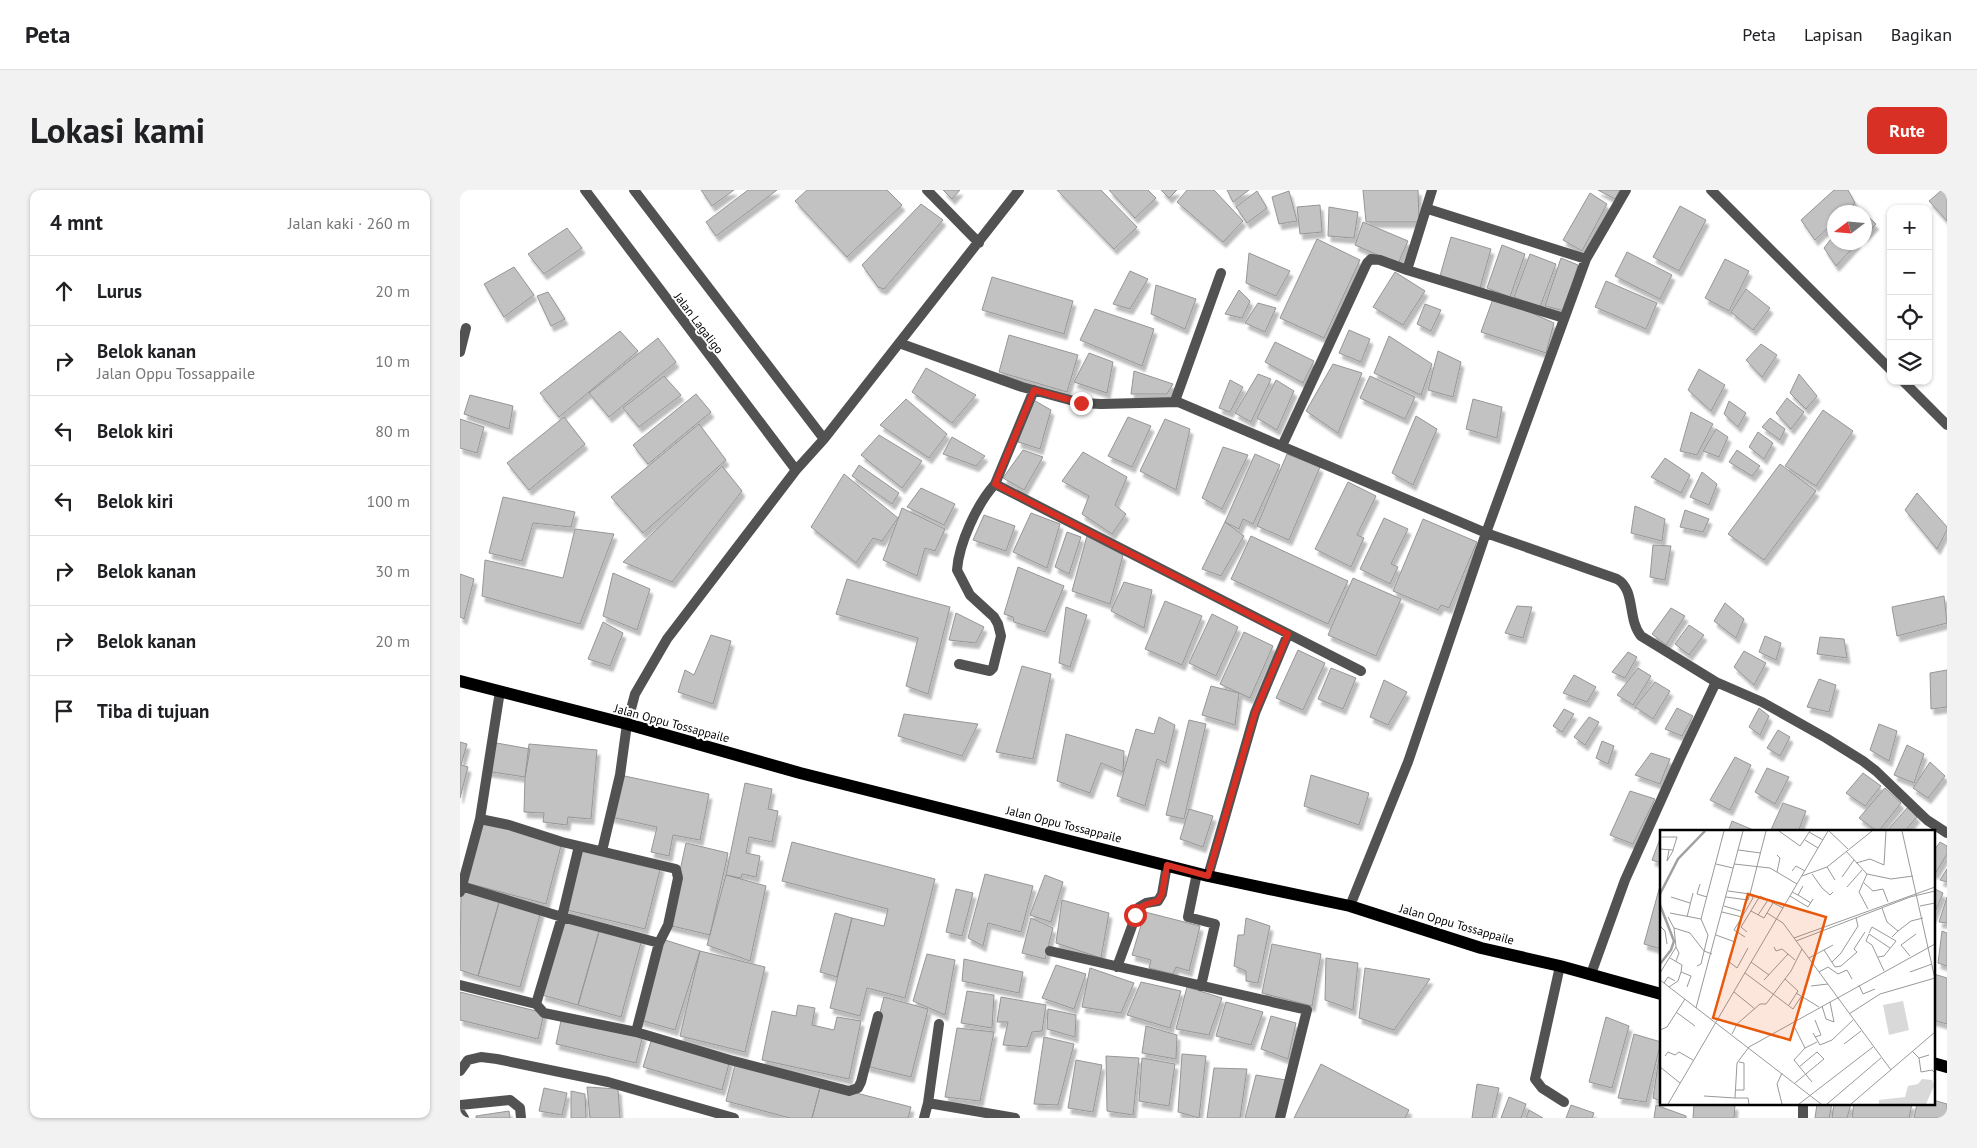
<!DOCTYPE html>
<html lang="id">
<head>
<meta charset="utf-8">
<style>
  :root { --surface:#fff; --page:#f2f2f2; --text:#202124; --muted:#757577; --line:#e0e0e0; --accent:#d93025 }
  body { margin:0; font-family:"PT Sans",sans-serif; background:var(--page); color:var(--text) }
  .controls { position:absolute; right:15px; top:15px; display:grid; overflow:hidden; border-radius:10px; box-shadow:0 1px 4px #0004 }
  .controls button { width:45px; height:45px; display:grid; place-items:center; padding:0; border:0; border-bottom:1px solid var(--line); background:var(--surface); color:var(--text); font:25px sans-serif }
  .compass { position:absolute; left:1367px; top:15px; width:45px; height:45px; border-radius:50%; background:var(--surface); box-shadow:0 1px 4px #0004; rotate:254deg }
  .stop { position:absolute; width:15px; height:15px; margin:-11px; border:4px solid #d93025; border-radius:50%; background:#fff }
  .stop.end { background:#d93025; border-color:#fff; box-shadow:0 1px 5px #0008 }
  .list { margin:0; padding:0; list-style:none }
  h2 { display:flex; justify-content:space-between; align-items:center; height:65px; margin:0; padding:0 20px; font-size:21px }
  h2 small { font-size:16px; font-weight:400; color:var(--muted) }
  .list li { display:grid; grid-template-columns:32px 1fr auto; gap:15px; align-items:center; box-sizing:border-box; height:70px; padding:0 20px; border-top:1px solid var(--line) }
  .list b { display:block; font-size:19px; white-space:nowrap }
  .list p { margin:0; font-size:16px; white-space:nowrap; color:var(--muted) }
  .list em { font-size:16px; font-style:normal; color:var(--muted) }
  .icon { flex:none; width:28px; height:28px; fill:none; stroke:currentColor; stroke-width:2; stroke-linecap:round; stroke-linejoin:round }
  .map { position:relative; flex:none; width:1487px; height:928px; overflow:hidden; border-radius:10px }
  header { display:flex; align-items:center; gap:30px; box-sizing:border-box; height:70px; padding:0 25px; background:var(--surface); border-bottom:1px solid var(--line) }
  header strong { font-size:24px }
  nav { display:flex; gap:28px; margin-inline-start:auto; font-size:18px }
  .intro { display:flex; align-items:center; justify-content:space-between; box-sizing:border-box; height:120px; padding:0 30px }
  h1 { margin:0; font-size:35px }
  .button { padding:12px 22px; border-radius:10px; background:var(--accent); color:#fff; font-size:18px; font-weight:700 }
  main { display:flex; gap:30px; padding:0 30px }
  aside { flex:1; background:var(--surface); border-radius:10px; box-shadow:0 1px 4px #0004 }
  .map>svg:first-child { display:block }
  .building { fill:#c2c2c2; stroke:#969696; filter:url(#shadow) }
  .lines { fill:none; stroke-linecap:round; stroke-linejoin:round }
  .minor { stroke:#525252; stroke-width:10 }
  .primary { stroke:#000; stroke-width:12 }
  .route { stroke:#d93025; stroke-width:6 }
  .labels { text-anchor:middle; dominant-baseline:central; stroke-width:4; stroke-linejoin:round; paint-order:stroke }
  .street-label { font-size:12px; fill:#000; stroke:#fff }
  .inset-river { fill:none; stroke:#a0a0a0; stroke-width:2.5 }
  .inset-road { fill:none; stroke:#999; stroke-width:1 }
  .view { fill:#e8590c; fill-opacity:0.15; stroke:#e8590c; stroke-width:2.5 }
  .inset-edge { fill:none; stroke:#000; stroke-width:2.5 }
</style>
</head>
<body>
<header>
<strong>Peta</strong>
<nav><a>Peta</a><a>Lapisan</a><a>Bagikan</a></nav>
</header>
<div class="intro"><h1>Lokasi kami</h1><a class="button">Rute</a></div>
<main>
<aside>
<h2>4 mnt<small>Jalan kaki · 260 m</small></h2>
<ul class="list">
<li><svg class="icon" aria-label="ahead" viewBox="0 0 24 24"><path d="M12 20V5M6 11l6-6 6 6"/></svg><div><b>Lurus</b></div><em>20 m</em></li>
<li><svg class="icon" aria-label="right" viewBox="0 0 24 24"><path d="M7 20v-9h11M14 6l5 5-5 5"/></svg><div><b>Belok kanan</b><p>Jalan Oppu Tossappaile</p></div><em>10 m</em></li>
<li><svg class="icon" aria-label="left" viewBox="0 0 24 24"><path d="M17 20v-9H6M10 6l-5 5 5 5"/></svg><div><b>Belok kiri</b></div><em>80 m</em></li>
<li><svg class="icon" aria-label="left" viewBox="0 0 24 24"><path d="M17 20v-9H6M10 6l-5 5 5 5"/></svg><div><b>Belok kiri</b></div><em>100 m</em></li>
<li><svg class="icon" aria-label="right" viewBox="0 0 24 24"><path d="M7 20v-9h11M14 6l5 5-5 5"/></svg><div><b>Belok kanan</b></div><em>30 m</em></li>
<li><svg class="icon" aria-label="right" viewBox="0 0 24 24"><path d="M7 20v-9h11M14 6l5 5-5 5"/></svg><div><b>Belok kanan</b></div><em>20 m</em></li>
<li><svg class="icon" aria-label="arrive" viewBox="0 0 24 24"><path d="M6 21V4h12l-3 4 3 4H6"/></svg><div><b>Tiba di tujuan</b></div></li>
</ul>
</aside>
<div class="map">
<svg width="1487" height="928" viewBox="0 0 1487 928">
  <defs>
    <filter id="shadow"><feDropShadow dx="3" dy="5.5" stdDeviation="1" flood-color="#0004"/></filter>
  </defs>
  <rect width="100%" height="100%" fill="#fff"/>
  <path class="building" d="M241,0H274L252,16Z
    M288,0H317L256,46L246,32Z
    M347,0H427L442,15L387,67L335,11Z
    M483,0H500L492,9Z
    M597,0H641L677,37L654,59Z
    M649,0H688L696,8L675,28Z
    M701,0H717L709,8Z
    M727,0H754L783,31L763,52L717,12Z
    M767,0H789L773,12Z
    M903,0H958L959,32H906Z
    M1138,0H1160L1155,9Z
    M1374,0H1388L1395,13L1385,22H1374V32L1355,50L1341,30Z
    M1482,0H1487V31L1469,11Z
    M797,1L807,18L787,33L776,17Z
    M829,1L837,31L819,34L812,7Z
    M1130,3L1147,14L1122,61L1103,50Z
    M461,14L483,30L424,99L418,97L402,75Z
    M860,15L862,42L840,44L837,17Z
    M1220,16L1246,30L1219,81L1193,67Z
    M869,17L898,22L894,48L868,46Z
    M1404,23L1416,34L1404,46Z
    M903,32L948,51L938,74L895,55Z
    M107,38L122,58L84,84L68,64Z
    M1374,45V52H1398L1376,76L1364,58Z
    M991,47L1031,59L1020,98L980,86Z
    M857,49L900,70L864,148L820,128Z
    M1042,55L1065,64L1050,107L1027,98Z
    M1167,62L1212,85L1200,109L1155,86Z
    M789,63L830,81L816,106L786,93Z
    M1070,64L1096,74L1080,117L1054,107Z
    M1101,68L1118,75L1105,121L1085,116Z
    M1265,69L1289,81L1269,121L1245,108Z
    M54,77L74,105L44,127L24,94Z
    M670,81L688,89L670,119L653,114Z
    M935,82L965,101L943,135L913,117Z
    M532,87L613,111L604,144L522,120Z
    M1146,91L1197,113L1186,139L1135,117Z
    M696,95L736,109L725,139L691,124Z
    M1286,99L1310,118L1293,140L1271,122Z
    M779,100L790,111L782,128L765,124Z
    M88,102L105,129L91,136L77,106Z
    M1034,106L1094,133L1086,163L1021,142Z
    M798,113L816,118L805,142L785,133Z
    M965,114L981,120L971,141L957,134Z
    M635,119L694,139L682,176L620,150Z
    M889,140L910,149L901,172L879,163Z
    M160,141L178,161L99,227L80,203Z
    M549,145L618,165L607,202L539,182Z
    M929,146L972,174L961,205L914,183Z
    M198,148L216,172L149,227L129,203Z
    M815,152L854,171L843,193L805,172Z
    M1301,154L1317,165L1302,187L1286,170Z
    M978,161L1001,172L993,207L968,200Z
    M629,163L653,172L647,203L614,192Z
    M873,174L902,183L878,243L846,221Z
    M466,178L516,205L492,233L452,202Z
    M1239,179L1265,195L1251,221L1228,200Z
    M674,181L713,194L707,204H671Z
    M798,184L811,189L791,232L775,223Z
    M1339,184L1357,206L1346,219L1330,203Z
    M204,186L221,205L179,237L163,218Z
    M910,186L955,207L945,229L900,208Z
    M770,190L783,197L770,222L759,218Z
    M816,190L834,201L817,240L797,228Z
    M236,204L251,222L188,274L173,255Z
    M10,205L53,216L49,239L4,224Z
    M570,208L591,220L580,259L558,252Z
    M1327,208L1344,222L1331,239L1316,223Z
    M446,209L487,244L469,268L420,235Z
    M1013,209L1042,217L1037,248L1006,239Z
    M1269,211L1286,223L1278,237L1264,224Z
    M1363,220L1393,241L1356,296L1325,276Z
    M1231,222L1253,234L1237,265L1220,261Z
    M956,226L977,239L953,295L932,283Z
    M104,227L125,254L69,300L47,273Z
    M668,227L691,236L672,277L648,266Z
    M1310,228L1325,239L1320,250L1302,237Z
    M0,229L24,237L17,263L0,258Z
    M705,229L730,239L716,300L680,281Z
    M239,234L266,270L183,343L151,307Z
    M1256,239L1268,247L1259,267L1243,261Z
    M1298,242L1313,253L1304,269L1289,257Z
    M419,245L462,271L442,298L401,265Z
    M492,247L525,266L516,276L483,264Z
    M763,257L788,265L762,319L742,308Z
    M563,260L583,267L564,300L543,288Z
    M1277,260L1300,276L1292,286L1269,272Z
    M623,262L667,287L655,315L666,324L652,344L622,324L629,306L602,291Z
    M795,264L820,275L793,334L783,329L779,339L765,332Z
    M827,264L860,277L829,350L797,336Z
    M1205,268L1230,285L1221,303L1191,287Z
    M1320,274L1356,301L1304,370L1268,344Z
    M399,275L439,303L432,314L392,286Z
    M262,276L282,301L212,392L163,372Z
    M1242,282L1257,294L1249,315L1230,307Z
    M384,284L438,328L422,351L413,348L396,373L351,337Z
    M888,292L916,306L897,345L904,348L891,377L855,359Z
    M461,298L495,314L484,335L447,317Z
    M1457,303L1487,337V340L1477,359L1445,320Z
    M43,307L115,322L111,337L73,333L62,371L29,363Z
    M1175,316L1205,329L1202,351L1171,343Z
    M442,318L485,339L475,361L465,358L457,386L423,370Z
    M1225,320L1249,329L1243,342L1220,337Z
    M571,323L600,334L587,378L553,362Z
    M524,325L555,336L546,361L513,350Z
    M924,328L948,339L931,374L938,377L930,394L900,379Z
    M963,329L1017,352L989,418L981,415L978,420L933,401Z
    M765,332L784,346L761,386L742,379Z
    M115,339L154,344L120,434L22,406L25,370L103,388Z
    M607,342L621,347L609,384L595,377Z
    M627,346L663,365L650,414L612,401Z
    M791,346L888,391L868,434L771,389Z
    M1193,355L1211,356L1205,390L1190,387Z
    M558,377L604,396L585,442L554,432L553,427L544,424Z
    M153,383L190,399L177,440L143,426Z
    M0,384L14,389L4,429L0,427Z
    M893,388L941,409L916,466L868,445Z
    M387,389L490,417L468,504L446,496L458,448L376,424Z
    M664,392L692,400L684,438L651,421Z
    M1484,406L1487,433L1437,446L1432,417Z
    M705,411L742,426L722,475L685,459Z
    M1265,413L1284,429L1276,448L1254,431Z
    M1057,416L1072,417L1063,448L1045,443Z
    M606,417L627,425L610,477L599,473Z
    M1211,418L1225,426L1206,455L1192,444Z
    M496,423L524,437L516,453L489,450Z
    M752,424L778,437L756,486L729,473Z
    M143,432L163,443L150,476L128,469Z
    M1229,435L1244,445L1229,465L1215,454Z
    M784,442L813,456L790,508L760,494Z
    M251,445L271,451L253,514L218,502L225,480L234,485Z
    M1305,446L1321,453L1316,470L1299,462Z
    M1360,447L1384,449L1387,468L1357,464Z
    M838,460L865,473L843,520L816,508Z
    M1284,461L1306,473L1294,495L1274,477Z
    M1168,462L1177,467L1165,488L1152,482Z
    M562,476L591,484L573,569L536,562Z
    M871,478L896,488L883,519L858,509Z
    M1178,478L1191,486L1173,515L1157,505Z
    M1487,480V517L1471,519L1470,483Z
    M1114,485L1136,497L1127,512L1103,503Z
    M1359,489L1376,495L1369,522L1347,517Z
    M924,490L947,502L928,535L910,527Z
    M1195,492L1210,501L1193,529L1175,517Z
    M751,496L779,503L775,535L742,525Z
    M1217,518L1233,526L1222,546L1205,539Z
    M1299,518L1309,526L1300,545L1289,537Z
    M1104,519L1114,524L1102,542L1093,536Z
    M444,524L518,534L502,566L438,546Z
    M699,527L715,535L706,573L697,569L685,616L657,606L676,539L694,544Z
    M1129,527L1139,532L1125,555L1114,547Z
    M729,530L746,534L724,629L706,625Z
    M1419,534L1437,541L1429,571L1410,560Z
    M1318,540L1330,547L1320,566L1307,558Z
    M606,544L664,561L663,582L641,573L630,603L597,591Z
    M1142,551L1154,556L1148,574L1136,568Z
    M0,552L7,554L1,575L8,577L0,608Z
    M31,552L70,559L65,587L26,581Z
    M69,554L137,560L131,629L108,627L107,635L83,632L84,623L64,622L65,587Z
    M1447,555L1464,564L1454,593L1434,585Z
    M1191,563L1210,569L1200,594L1175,585Z
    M1275,567L1291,575L1270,620L1250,610Z
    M1470,572L1485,586L1468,608L1453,598Z
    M1307,578L1329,587L1315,614L1295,602Z
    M1403,583L1421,596L1405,616L1386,603Z
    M160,585L249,604L240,650L213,645L209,666L191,662L197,637L151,627Z
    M851,585L909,603L899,635L844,616Z
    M285,593L312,599L308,619L318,621L312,652L289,647L286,663L300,666L296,687L282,684L281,688L266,685Z
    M1425,598L1441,613L1418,642L1399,628Z
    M1170,601L1195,609L1173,654L1150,645Z
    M1323,613L1346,621L1338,642H1310Z
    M1448,617L1457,627L1444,642H1426Z
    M729,619L753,626L743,657L720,649Z
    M20,629L102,652L86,714L3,692Z
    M1272,631L1298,642H1268Z
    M1201,646V673L1192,670Z
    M332,652L475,689L445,808L407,798L400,826L370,818L392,728L424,736L428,719L322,691Z
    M1480,652L1487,656V664L1475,684L1473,682V662Z
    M226,653L268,663L250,745L208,735Z
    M119,656L201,676L185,739L103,719Z
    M1487,679V692L1480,690Z
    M525,684L573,696L561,742L528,733L523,756L508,748Z
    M266,685L306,696L290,771L247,755Z
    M585,685L603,692L591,732L570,725Z
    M1201,692V759L1184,754Z
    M1473,698L1483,703L1473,727Z
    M1,699L40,709L18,786L0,780Z
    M496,699L513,703L502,746L486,742Z
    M1487,707V733L1479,732Z
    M40,709L81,721L60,797L18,786Z
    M602,710L649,723L641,768L596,753Z
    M685,722L740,736L729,781L716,777L713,784L689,778L691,770L672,765Z
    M375,723L392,728L377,787L360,782Z
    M102,727L140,738L118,815L82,805Z
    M571,728L593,738L585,769L562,763Z
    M786,728L810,736L798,793L786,791V781L774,776L778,745H784Z
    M140,738L182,749L161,827L118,815Z
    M1482,741L1487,743V776L1478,773Z
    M202,749L240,761L215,840L180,830Z
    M812,754L861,764L852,816L802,803Z
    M240,761L305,777L285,862L220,846Z
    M467,764L495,770L485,825L453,811Z
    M866,768L898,773L893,820L865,810Z
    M504,769L563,782L559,803L502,791Z
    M596,775L626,784L614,819L582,808Z
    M630,778L674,793L661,823L622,817Z
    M905,778L970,789L934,840L899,828Z
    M1474,784L1487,788V834L1473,830Z
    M681,792L721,801L710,838L667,825Z
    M727,797L762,808L749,845L716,839Z
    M507,801L534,805L532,838L501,833Z
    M0,802L84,823L78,849L0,830Z
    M424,807L468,819L451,887L406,876Z
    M541,807L586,815L582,841L572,842L567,857L543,855L548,832H537Z
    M766,812L803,822L791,855L756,846Z
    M338,815L355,818L352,835L374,840L377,827L401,831L389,889L302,870L312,821L336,826Z
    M588,819L616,825L615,847L587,839Z
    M102,826L183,845L176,873L96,854Z
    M811,826L836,833L828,869L801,859Z
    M1146,827L1169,836L1152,898L1129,892Z
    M686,836L717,845L716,869L682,863Z
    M497,838L534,842L520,911L485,907Z
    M1174,844L1201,852L1186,912L1158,908Z
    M584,847L614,854L598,915L574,914Z
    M192,848L270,870L262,900L183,877Z
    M1201,855V911L1193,908Z
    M722,864L746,866L739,928L718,922Z
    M646,866L679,868L673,925L647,921Z
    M682,868L715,874L709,916L679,911Z
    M616,870L642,875L633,922L608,918Z
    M276,871L361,894L352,928H330L266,911Z
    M861,874L949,920L945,928H834Z
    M754,878L787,879L780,928H747Z
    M796,885L826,890L816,928H785Z
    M361,894L451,917L448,928H352Z
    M1017,894L1039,898L1032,928H1012Z
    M127,897L158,899L160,928H130Z
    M84,898L107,903L102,925L79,921Z
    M111,901L125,904L126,928H111Z
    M1049,907L1066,914L1061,928H1041Z
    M1473,910L1487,914V928H1454L1457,914H1473Z
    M1234,914L1275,915L1274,928H1233Z
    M1357,914H1372L1369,928H1355Z
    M1374,914H1391L1387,928H1372Z
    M1394,914H1452L1449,928H1392Z
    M1111,915L1134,923L1132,928H1106Z
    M1196,915L1226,926V928H1194Z
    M1069,920L1083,928H1066Z
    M49,921L50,928H16V926Z"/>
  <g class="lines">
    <path class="minor" d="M125,0L336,280
      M174,0L364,249
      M467,0L519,53
      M1251,0L1431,180
      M1126,69L1166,0
      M947,80L972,0
      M439,153L562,197L621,213L641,214L718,212L1026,343L1157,389C1176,400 1167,429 1181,446L1256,492L1302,512L1366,548L1403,571L1416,581L1467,630L1487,643
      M0,162L6,138
      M1443,191L1487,235
      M574,200L535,294L901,481
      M715,211L761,83
      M822,256L907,73L911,69L920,70L947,80L1104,128
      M499,474L530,481L533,478L541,446L538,434L534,427L510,405L497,380C499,353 517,314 535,294
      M20,629L49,635L102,652L216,679L218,688L208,735L199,753L176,842
      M142,661L160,585L167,534L175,504L207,449L336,280L364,249L559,0
      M737,683L728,727L755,734L741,796
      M748,686L795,523L828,444
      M4,697L102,727L199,753
      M0,702L1,699L4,697L3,692L20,629L40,501
      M890,716L948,572L1026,343L1126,69L968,19
      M590,761L847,820L820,928
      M1100,776L1075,889L1082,898L1104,912
      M657,777L679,717L686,713L698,711L702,704L707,675
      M1131,784L1165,690L1220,568L1256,492
      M0,795L76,814L84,823L176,842L270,870L389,901L398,898L401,892L418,826
      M76,814L102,727L119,656
      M0,881L8,870L21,867L37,869L148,892L274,928
      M468,913L555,928
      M0,915L50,910L60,918L61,928
      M0,922L4,928
      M464,928L468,913L479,834
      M1343,928V914"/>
    <path class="primary" d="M0,491L167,534L340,583L748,686L890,716L1021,758L1100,776L1201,804
      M1473,873L1487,877"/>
  </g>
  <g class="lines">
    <path class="route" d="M621,213L574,200L535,294L828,444L795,523L748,686L707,675L702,704L698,711C687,714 681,714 675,725"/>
  </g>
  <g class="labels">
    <g class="street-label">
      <text transform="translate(239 133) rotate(53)">Jalan Lagaligo</text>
      <text transform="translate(212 533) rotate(15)">Jalan Oppu Tossappaile</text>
      <text transform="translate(604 634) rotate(14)">Jalan Oppu Tossappaile</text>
      <text transform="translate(997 734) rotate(16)">Jalan Oppu Tossappaile</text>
    </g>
  </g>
  <g transform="translate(1200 640)">
    <rect width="275" height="275" fill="#fff"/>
    <path d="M243,171L249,200L229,205L223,175ZM262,249L272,250L274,256L266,274H219V270L245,267L248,256L258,254Z" fill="#d9d9d9"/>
    <path class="inset-river" d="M0,64L18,29L45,1M0,75L14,111L11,120L0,134"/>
    <path class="inset-road" d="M119,1L140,16L150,1M169,1L188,19M242,1L275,149M149,2L163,10M0,7H17L13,20M145,10L158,18M0,19L13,20V21L7,31L9,20M78,20L101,23M186,21L207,44L231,49L253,46M196,33L210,29L224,35L226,1M56,34L73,38M74,34L110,38L137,54M167,37L175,50M132,41L136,36L145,41M117,42L120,28L117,25M152,44L162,58L170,65L173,62M207,44L199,62L208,79M142,46L167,37L212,1M182,47L194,30M204,53L213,61L223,59L228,72M40,54L37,64L47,67M187,57L202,40M68,61L90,64L106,1M132,62L138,65L143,56M138,65L151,73M130,66L148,77L153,69M11,67L30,73M66,67L88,70L90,64M64,76L81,81M260,76L275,73M222,78L227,92L238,101L232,107M91,81L104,88L113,73M62,82L82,87L93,68L90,63M10,83L41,89M107,83L123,93L231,240M98,85L108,70M27,87L33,63M82,87L74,100L85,107M0,96L5,101L7,114M14,98L30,103L44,121L52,124M238,101L251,91L263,88M87,102L81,97L100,66L123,78M209,103L212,97L236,111L224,126L218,127M56,105L75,112L68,131L77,138L88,118M134,108L275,57M136,111L250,67L275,61M114,117L116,121L122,119L128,124M164,120L175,137L181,136L197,122L194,119L205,102M250,126L241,115L256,104M10,128L22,135L21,142L31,146L27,157M149,128L173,115M16,131L19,123L16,117M91,132L109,145M172,132L181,123L198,96L196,88M37,136L41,134L48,105L41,89L64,1M224,141L212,115L206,111L209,104L230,118M159,142L168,137L178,144L187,140L192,149M250,142L272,134M0,143L16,117L14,98L8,87M85,143L133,179L141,167M125,149L138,161L129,175M0,150L161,274M104,150L128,124L135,130M4,153L8,147L15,151M199,155L203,164L215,159M151,156L168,154M9,157L18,151L21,142M74,162L95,179M136,163L159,177M162,176L166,189L174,192L170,172M36,178L83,1M16,182L35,196M189,184L220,164L275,148M155,190L161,205L155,207M135,198L145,218L157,212M0,200L7,197L25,169M153,203L160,215L172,210L193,190M72,204L77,194L100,174H106L131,141L142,119M184,214L201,201M145,218L134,230L152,252M252,221L259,228L269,225M5,226L8,222L15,225L19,222L33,230M259,228L261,242L272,240L275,243M0,237L20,253M135,253L164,229L157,222L139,237M76,260H84V233L79,232M44,266L75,268L77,233L89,217L275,114M75,268H88L89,274M8,274L168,1M122,274L117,254L122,243M139,274L213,217M167,274L221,228M191,274L275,202"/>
    <path class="view" d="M88,64L166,87L130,210L53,188Z"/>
    <rect width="275" height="275" class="inset-edge"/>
  </g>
</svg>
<div class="controls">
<button>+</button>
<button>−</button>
<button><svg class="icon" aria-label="locate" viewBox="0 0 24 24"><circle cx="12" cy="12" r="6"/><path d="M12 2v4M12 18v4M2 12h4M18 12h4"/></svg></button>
<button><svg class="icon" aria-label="layers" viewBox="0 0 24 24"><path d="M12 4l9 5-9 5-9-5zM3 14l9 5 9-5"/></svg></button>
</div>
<svg class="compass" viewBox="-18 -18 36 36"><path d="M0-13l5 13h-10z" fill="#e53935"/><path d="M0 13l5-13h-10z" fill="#757577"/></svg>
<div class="stop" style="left:675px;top:725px"></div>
<div class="stop end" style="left:621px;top:213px"></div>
</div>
</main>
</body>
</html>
